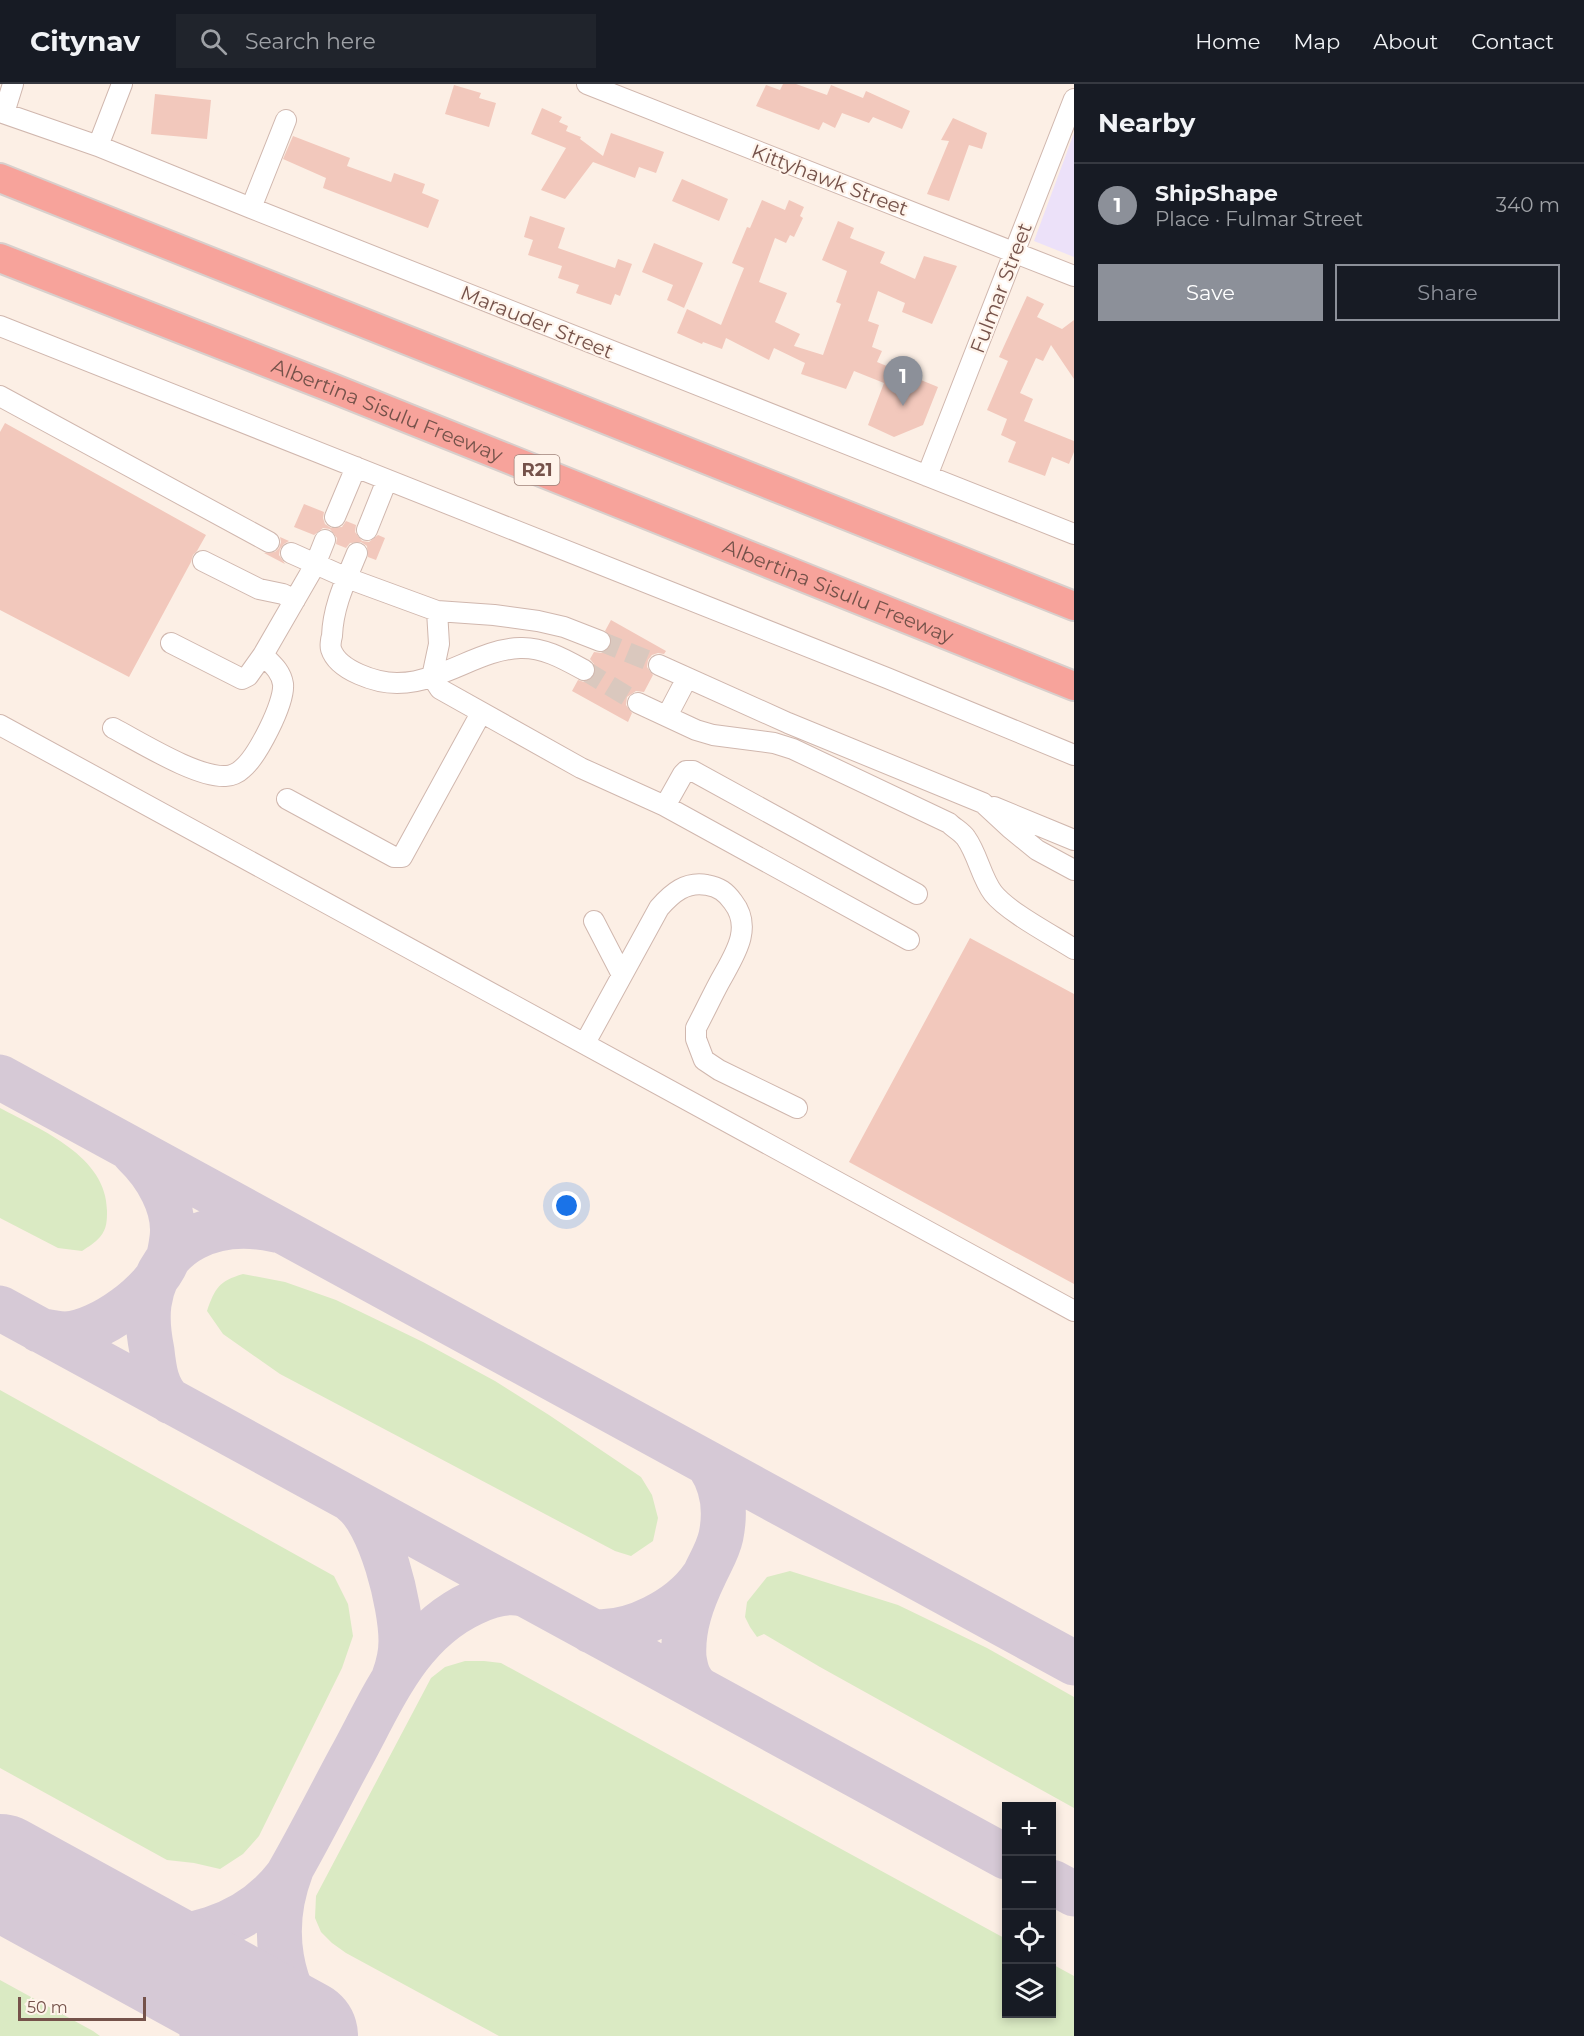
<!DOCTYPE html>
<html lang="en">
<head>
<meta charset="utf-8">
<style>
  :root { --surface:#171b24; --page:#20242c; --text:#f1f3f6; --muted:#9ea1a6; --line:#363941; --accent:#8c9099 }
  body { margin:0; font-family:Montserrat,sans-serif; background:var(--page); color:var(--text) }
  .controls { position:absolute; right:18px; bottom:18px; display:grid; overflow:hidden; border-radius:0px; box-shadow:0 3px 9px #0003 }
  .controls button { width:54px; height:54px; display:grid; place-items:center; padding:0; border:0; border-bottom:2px solid var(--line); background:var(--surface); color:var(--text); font:30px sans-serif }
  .scale { position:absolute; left:18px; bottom:15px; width:128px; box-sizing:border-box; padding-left:6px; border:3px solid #75524a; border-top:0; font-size:16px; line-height:21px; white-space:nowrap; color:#75524a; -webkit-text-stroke:4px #fff4eb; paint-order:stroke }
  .you { position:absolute; left:567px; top:1122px; width:21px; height:21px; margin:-15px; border:4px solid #fff; border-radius:50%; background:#1a73e8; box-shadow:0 0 0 9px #1a73e833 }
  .badge { display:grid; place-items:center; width:39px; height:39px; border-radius:50%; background:var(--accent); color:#fff; font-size:20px; font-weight:700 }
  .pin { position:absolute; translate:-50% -50px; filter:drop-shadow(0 2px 3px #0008) }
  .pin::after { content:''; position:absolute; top:32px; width:21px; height:18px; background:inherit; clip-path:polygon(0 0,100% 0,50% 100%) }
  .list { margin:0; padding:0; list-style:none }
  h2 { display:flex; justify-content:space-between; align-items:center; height:78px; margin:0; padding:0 24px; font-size:26px }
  h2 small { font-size:20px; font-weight:400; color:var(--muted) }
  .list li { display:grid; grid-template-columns:39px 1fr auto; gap:18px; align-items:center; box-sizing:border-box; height:84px; padding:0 24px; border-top:2px solid var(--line) }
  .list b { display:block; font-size:22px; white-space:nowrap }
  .list p { margin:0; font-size:20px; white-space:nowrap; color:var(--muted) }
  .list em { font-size:20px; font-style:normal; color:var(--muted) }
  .actions { display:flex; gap:12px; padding:18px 24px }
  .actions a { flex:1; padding:14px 0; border:2px solid var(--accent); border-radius:0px; text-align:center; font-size:21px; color:var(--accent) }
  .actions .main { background:var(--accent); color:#fff }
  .icon { flex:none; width:33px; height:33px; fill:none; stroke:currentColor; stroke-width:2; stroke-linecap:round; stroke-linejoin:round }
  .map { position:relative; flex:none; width:1074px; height:1952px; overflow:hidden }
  header { display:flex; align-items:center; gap:36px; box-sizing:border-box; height:84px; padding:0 30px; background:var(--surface); border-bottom:2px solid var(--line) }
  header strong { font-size:28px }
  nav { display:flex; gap:33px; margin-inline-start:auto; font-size:21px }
  .search { width:420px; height:54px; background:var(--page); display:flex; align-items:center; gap:15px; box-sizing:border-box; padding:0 21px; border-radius:0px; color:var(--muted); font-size:22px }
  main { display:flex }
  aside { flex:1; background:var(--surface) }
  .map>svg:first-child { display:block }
  .education { fill:#ece1f9 }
  .green { fill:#daeac3 }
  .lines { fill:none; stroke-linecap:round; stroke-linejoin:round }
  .taxiway { stroke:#d6c9d6; stroke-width:45 }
  .runway { stroke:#d6c9d6; stroke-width:114 }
  .building { fill:#f2c8bc }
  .minor-tunnel { stroke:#dac8be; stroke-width:20; stroke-dasharray:20 10; stroke-linecap:butt }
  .minor-casing { stroke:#d0b7ae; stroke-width:22 }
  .highway-casing { stroke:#d8cfcc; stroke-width:32 }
  .minor { stroke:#fff; stroke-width:20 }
  .highway { stroke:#f7a39b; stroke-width:28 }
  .labels { text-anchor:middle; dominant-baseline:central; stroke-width:4.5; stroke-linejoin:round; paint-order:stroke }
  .shield { fill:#fff4eb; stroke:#9e837a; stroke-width:1.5 }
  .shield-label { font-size:18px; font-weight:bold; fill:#75524a }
  .street-label { font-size:20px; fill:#75524a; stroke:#fff4eb }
</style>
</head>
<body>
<header>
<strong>Citynav</strong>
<div class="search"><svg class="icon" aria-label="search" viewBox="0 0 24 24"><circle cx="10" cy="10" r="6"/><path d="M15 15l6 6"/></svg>Search here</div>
<nav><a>Home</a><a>Map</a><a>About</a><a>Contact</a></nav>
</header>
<main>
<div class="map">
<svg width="1074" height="1952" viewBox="0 0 1074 1952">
  <rect width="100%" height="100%" fill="#fcefe5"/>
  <path class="education" d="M1074,49V173L1034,157Z"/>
  <path class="green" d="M0,1024C41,1046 107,1072 107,1127C107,1136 107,1145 100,1153C96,1158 88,1163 82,1167L58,1164L0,1134Z
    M243,1190L285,1198L336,1216L423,1258L495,1297L549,1331L641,1393L652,1411L658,1434L653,1457L631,1472L615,1467L280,1290L223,1250L207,1227C215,1204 219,1197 243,1190Z
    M0,1306L334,1492L348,1520L353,1552L342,1584L259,1752L243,1770L220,1785L194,1779L167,1776L0,1684Z
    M790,1487L898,1521L987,1564L1074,1613V1724L820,1583L764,1550L757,1553L750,1543L745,1533L747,1518L767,1493Z
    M465,1577H484L501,1579L1006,1855V1930H1052V1880L1074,1892V1952H499L346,1869L332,1859L321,1848L315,1834L316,1812L431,1594L445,1583Z
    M0,1896L93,1947L100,1952H0Z"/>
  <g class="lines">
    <path class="taxiway" d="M0,993L1074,1579
      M0,1224L1006,1773
      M39,1246C48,1248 57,1250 66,1250C101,1248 154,1208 167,1177C170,1170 171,1162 172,1154C176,1123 156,1090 134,1069
      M171,1318C156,1304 154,1285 152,1267C149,1252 147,1235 149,1220C159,1155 217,1133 276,1146
      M352,1417C381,1438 401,1522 401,1557C401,1570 398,1582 394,1593
      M591,1547C630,1552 681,1525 703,1493
      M700,1606C689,1598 686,1587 684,1574C682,1544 692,1517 705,1490C711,1477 718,1466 721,1452C726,1427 723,1402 709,1381
      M291,1786C269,1844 278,1906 320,1952
      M1052,1798L1074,1810
      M64,1823C82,1831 100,1841 119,1847C180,1864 248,1843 287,1792C309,1754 329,1714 350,1675C383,1615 408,1549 473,1519C490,1511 508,1505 526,1511
      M117,1852C159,1877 205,1895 202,1952
      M224,1952C247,1940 273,1941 296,1952"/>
    <path class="runway" d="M0,1787L301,1952"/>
  </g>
  <path class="building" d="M783,0H796L827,11L831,1L863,14L866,7L910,27L902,45L873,33L869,39L842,29L835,44L823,38L819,46L756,22L766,1L780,6Z
    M454,1L481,9L479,14L496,19L489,43L445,30Z
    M155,10L211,16L207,55L151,50Z
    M542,24L562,33L559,38L568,42L566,47L581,53L580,55L603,72L611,49L664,68L656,89L639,83L635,94L593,78L565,115L541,106L566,64L531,50Z
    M953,34L987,49L982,65L969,61L949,117L927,110L949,57L941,56Z
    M293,52L350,74L347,82L391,98L394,89L425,100L422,109L439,116L428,144L323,104L326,94L283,75Z
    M682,95L728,115L719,137L672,117Z
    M762,116L785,126L789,116L804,123L800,132L803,134L794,153L790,151L786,159L775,154L759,198L787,209L775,238L800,250L794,262L823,271L841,220L836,218L847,187L822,176L838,137L854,144L850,154L885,168L880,179L915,195L924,172L957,182L932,240L902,228L905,219L878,207L868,237L879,241L872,263L882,267L877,278L938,303L923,341L894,353L868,341L884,299L854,287L846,305L801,290L805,279L774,264L769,276L726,254L722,265L703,258L702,260L677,249L687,225L721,241L744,184L732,179L747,143L750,144Z
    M530,132L565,144L558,164L615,184L618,175L632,180L620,212L615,210L611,221L576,209L579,201L558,194L562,182L528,171L533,156L524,153Z
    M654,159L703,179L684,224L667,216L673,201L642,188Z
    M1027,212L1044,220L1037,233L1062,245L1074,236V295L1051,261L1043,277L1036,274L1020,309L1033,315L1024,337L1074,357V368L1069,380L1052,373L1045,392L1008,378L1016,358L1001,351L1007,335L987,326L1008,277L999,273Z
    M5,339L206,451L197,467L193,471L191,478L129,593L0,526V348Z
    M304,420L324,428L323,434L325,440L331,444L342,443L346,437L356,441L355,448L362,457L369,458L378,451L385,454L376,476L368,473L367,462L361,458L350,459L346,464L336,460L337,454L330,445L323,444L314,451L294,443Z
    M280,453L289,457L284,460L280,465L279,471L285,480L264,469L275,468L279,464L281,458Z
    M611,536L666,567L664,570L658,569L652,571L648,576L647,583L653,591L644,608L636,607L627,613L626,621L632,629L628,638L572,607L578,596L584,598L590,596L595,591L594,580L590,575L594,568L602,569L611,562L612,555L605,547Z
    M970,854L1074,910V1200L849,1078Z"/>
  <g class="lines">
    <path class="minor-tunnel" d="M600,557L659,581
      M584,586L638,619"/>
    <g class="minor-casing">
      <path id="minor" d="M587,0L1074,192
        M0,28L98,62L251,124L1074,450
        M4,29L13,0
        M98,62L122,0
        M251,124L286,36
        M0,242L887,594L1074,671
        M0,312L269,458
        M927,392L1074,15
        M335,433L356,383
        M367,446L387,396
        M291,469L347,494L437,527L494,531L538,537L564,543L600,557
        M357,469C346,496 333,522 332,552C331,555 330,562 331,565C338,587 377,599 397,599C409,599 423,596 433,592C462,583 489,565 520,564C543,563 564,575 584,586
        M203,477L259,505L283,510L295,516
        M437,527L439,560L432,593L440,605L581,684L665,722L909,856
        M171,559L242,595L248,592L263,571
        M659,581L788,639L983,719L1010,744L1037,766L1074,786
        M638,619L696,646L713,651L774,659L793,665L949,739C954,744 962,748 966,754C978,771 981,793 993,809C1008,828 1052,851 1074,865
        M667,632L687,594
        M0,641L1074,1227
        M113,644C140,658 197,694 226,692C231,692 238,689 242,685C257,673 285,619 283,600C281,587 272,580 263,571L315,481L325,456
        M287,715L394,773H402L481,629
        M665,722L683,690L686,687H693L917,810
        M994,723L1074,756
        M594,837L622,891
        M585,959L659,824C672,809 686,797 707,801C719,803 726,808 733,818C754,845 733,873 719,899C711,914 704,929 696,944V955L704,976L719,986L797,1024"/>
    </g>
    <g class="highway-casing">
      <g id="highway">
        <path d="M0,94L1074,522"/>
        <path id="s1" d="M0,174L332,304L1074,602"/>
      </g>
    </g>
    <use href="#minor" class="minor"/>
    <use href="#highway" class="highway"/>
  </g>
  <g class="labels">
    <rect class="shield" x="514.5" y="371" width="45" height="30" rx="4.5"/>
    <g class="shield-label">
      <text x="537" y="386">R21</text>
    </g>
    <g class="street-label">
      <text transform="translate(830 96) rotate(21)">Kittyhawk Street</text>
      <text transform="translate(1001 204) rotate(-69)">Fulmar Street</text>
      <text transform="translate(537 238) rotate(22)">Marauder Street</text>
      <text stroke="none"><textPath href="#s1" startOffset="416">Albertina Sisulu Freeway</textPath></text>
      <text stroke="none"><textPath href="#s1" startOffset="902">Albertina Sisulu Freeway</textPath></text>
    </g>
  </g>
</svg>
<div class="controls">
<button>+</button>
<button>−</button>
<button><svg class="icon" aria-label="locate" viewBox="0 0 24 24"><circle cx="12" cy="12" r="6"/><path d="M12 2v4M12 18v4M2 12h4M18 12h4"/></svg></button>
<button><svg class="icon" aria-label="layers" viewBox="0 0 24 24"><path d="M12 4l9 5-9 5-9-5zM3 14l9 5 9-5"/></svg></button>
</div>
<div class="scale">50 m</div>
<div class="you"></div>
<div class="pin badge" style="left:903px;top:322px">1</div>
</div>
<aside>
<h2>Nearby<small></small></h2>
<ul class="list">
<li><span class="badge">1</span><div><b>ShipShape</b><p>Place · Fulmar Street</p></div><em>340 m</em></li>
</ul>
<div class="actions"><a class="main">Save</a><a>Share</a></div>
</aside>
</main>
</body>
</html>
